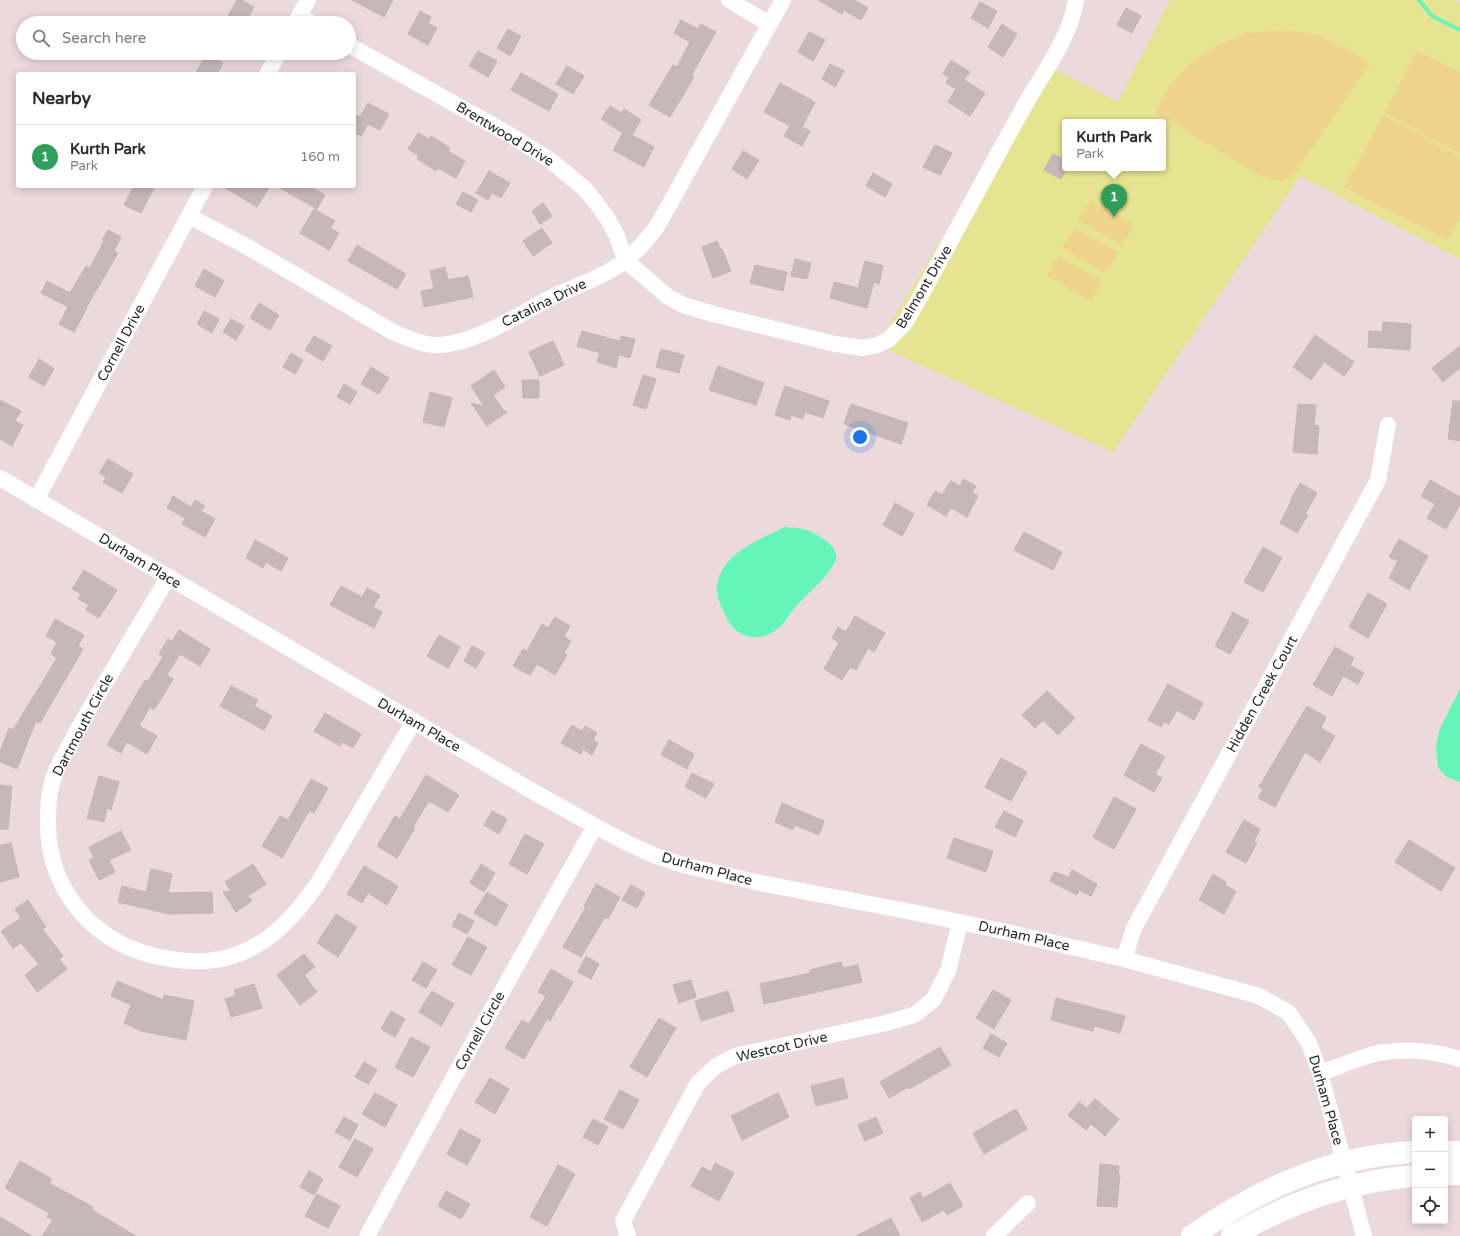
<!DOCTYPE html>
<html lang="en">
<head>
<meta charset="utf-8">
<style>
  :root { --surface:#fff; --page:#f7f7f7; --text:#2b2b33; --muted:#7c7c81; --line:#e1e1e2; --accent:#1a73e8 }
  body { margin:0; font-family:"Varela Round",sans-serif; background:var(--page); color:var(--text) }
  .controls { position:absolute; right:12px; bottom:12px; display:grid; overflow:hidden; border-radius:4px; box-shadow:0 2px 10px #0003 }
  .controls button { width:36px; height:36px; display:grid; place-items:center; padding:0; border:0; border-bottom:1px solid var(--line); background:var(--surface); color:var(--text); font:20px sans-serif }
  .you { position:absolute; left:860px; top:437px; width:14px; height:14px; margin:-10px; border:3px solid #fff; border-radius:50%; background:#1a73e8; box-shadow:0 0 0 6px #1a73e833 }
  .badge { display:grid; place-items:center; width:26px; height:26px; border-radius:50%; background:var(--accent); color:#fff; font-size:13px; font-weight:700 }
  .pin { position:absolute; translate:-50% -33px; filter:drop-shadow(0 1px 2px #0008) }
  .pin::after { content:''; position:absolute; top:21px; width:14px; height:12px; background:inherit; clip-path:polygon(0 0,100% 0,50% 100%) }
  .popup { position:absolute; left:1062px; top:119px; width:104px; height:52px; box-sizing:border-box; display:grid; place-content:center; border-radius:4px; background:var(--surface); filter:drop-shadow(0 1px 3px #0005); font-size:13px; white-space:nowrap; color:var(--muted) }
  .popup b { font-size:15px; color:var(--text) }
  .popup::after { content:''; position:absolute; left:50%; top:100%; margin-left:-8px; border:8px solid transparent; border-top-color:var(--surface) }
  .list { margin:0; padding:0; list-style:none }
  h2 { display:flex; justify-content:space-between; align-items:center; height:52px; margin:0; padding:0 16px; font-size:17px }
  h2 small { font-size:13px; font-weight:400; color:var(--muted) }
  .list li { display:grid; grid-template-columns:26px 1fr auto; gap:12px; align-items:center; box-sizing:border-box; height:64px; padding:0 16px; border-top:1px solid var(--line) }
  .list b { display:block; font-size:15px; white-space:nowrap }
  .list p { margin:0; font-size:13px; white-space:nowrap; color:var(--muted) }
  .list em { font-size:13px; font-style:normal; color:var(--muted) }
  .icon { flex:none; width:22px; height:22px; fill:none; stroke:currentColor; stroke-width:2; stroke-linecap:round; stroke-linejoin:round }
  .map { position:relative; flex:none; width:1460px; height:1236px; overflow:hidden }
  .search { position:absolute; background:var(--surface); box-shadow:0 2px 10px #0003; left:16px; top:16px; width:340px; height:44px; display:flex; align-items:center; gap:10px; box-sizing:border-box; padding:0 14px; border-radius:22px; color:var(--muted); font-size:15px }
  .panel { position:absolute; background:var(--surface); box-shadow:0 2px 10px #0003; left:16px; top:72px; width:340px; height:116px; border-radius:4px }
  .map>svg:first-child { display:block }
  .green { fill:#e7e491; fill-rule:evenodd }
  .pitch { fill:#efd48c }
  .water { fill:#64f6b8 }
  .lines { fill:none; stroke-linecap:round; stroke-linejoin:round }
  .stream { stroke:#64f6b8; stroke-width:4 }
  .building { fill:#c6b8b9; stroke:#c7b3b4 }
  .street { stroke:#fff; stroke-width:16 }
  .secondary { stroke:#fff; stroke-width:22 }
  .labels { text-anchor:middle; dominant-baseline:central; stroke-width:3; stroke-linejoin:round; paint-order:stroke }
  .street-label { font-size:14px; fill:#282828; stroke:#fff }
</style>
</head>
<body>
<div class="map">
<svg width="1460" height="1236" viewBox="0 0 1460 1236">
  <rect width="100%" height="100%" fill="#ecd9db"/>
  <path class="green" d="M1170,0H1453L1460,3V259L1300,176L1113,452L877,345L1048,66L1118,102ZM1065,122H1163V168H1065Z"/>
  <path class="pitch" d="M1287,30L1317,35L1345,47L1370,64L1295,173C1283,184 1277,182 1262,177L1155,112L1168,87L1191,63L1219,44L1247,33Z
    M1417,51L1460,72V154L1384,113Z
    M1383,115L1460,157V218L1448,241L1344,187Z
    M1090,200L1134,225L1122,245L1078,220Z
    M1074,228L1118,253L1106,273L1062,248Z
    M1058,256L1102,281L1091,301L1047,276Z"/>
  <path class="water" d="M785,527C790,528 797,527 803,529C815,532 839,545 836,559C833,572 806,595 797,605C791,612 786,621 780,627C772,634 763,638 753,637C740,636 730,627 726,616C722,608 717,599 717,590C716,556 760,539 785,527Z
    M1460,689V782L1447,777L1438,768L1436,748L1439,731Z"/>
  <g class="lines">
    <path class="stream" d="M1419,0L1432,16L1460,30"/>
  </g>
  <path class="building" d="M237,0H242L254,7L245,23H241L228,16Z
    M352,0H393L384,17Z
    M818,0H854L868,8L861,20L844,10L842,14Z
    M980,2L997,11L988,28L971,18Z
    M1126,8L1141,16L1132,33L1117,25Z
    M420,11L431,17L428,23L437,28L428,45L408,34Z
    M681,20L698,29L701,24L716,32L691,76L694,77L670,117L649,105L673,65L677,67L690,42L674,33Z
    M1002,24L1017,34L1003,57L988,47Z
    M508,29L521,36L510,56L497,48Z
    M809,32L825,40L813,61L798,52Z
    M478,51L497,61L488,77L469,66Z
    M207,53L223,63L217,74H195Z
    M951,60L970,72L964,80L985,93L970,116L948,102L956,89L946,83L949,77L943,74Z
    M830,64L844,71L835,87L822,79Z
    M567,66L584,76L573,94L556,84Z
    M521,73L558,94L549,111L511,90Z
    M780,83L815,102L802,127L810,131L802,146L784,136L790,126L764,112Z
    M368,103L389,114L380,130L368,124L361,136L354,132V114L360,117Z
    M610,106L622,113L624,109L641,120L632,135L654,147L644,167L613,150L623,133L601,119Z
    M418,133L429,139L431,136L450,148L448,151L465,161L456,178L438,168L436,171L417,159L419,156L408,149Z
    M935,145L952,153L940,175L923,167Z
    M743,151L759,160L747,179L732,169Z
    M1053,154L1065,160V171L1061,179L1044,170Z
    M489,171L510,183L501,198L492,193L488,200L476,193Z
    M873,173L892,184L885,197L866,186Z
    M134,186H155L141,213L124,205Z
    M222,186H270L257,207Z
    M276,186H309L325,195L317,209Z
    M463,192L478,200L471,212L456,204Z
    M543,203L552,216L540,224L532,211Z
    M314,209L335,221L330,228L339,233L329,250L300,233Z
    M542,228L552,243L533,256L523,241Z
    M108,230L121,237L114,251L118,253L86,308H87L74,332L59,324L68,307L41,293L47,281L70,293L86,266L90,268L104,241L102,240Z
    M717,241L721,250L722,249L731,271L713,278L702,247Z
    M357,245L406,274L397,289L348,261Z
    M795,259L811,263L807,279L791,276Z
    M865,261L883,266L879,284L874,282L867,308L830,298L834,282L858,288Z
    M755,265L787,272L783,291L750,283Z
    M445,267L448,280L468,276L473,297L424,307L421,291L432,289L434,290L430,271Z
    M204,269L224,281L215,297L195,286Z
    M259,303L279,315L270,330L250,318Z
    M204,311L219,319L212,333L197,324Z
    M231,319L244,326L236,340L223,332Z
    M1383,322L1411,324L1410,350L1368,347L1369,331L1382,332Z
    M582,331L620,341L621,336L635,339L630,358L619,355L616,368L597,362L600,353L577,346Z
    M1315,335L1354,362L1344,376L1324,362L1311,380L1293,367Z
    M314,336L332,346L323,361L305,350Z
    M553,341L564,365L540,376L529,352Z
    M1460,346V368L1443,382L1432,368Z
    M661,349L684,355L679,373L656,367Z
    M291,353L303,360L295,374L283,367Z
    M39,359L54,369L44,386L29,377Z
    M718,366L764,383L756,405L709,390Z
    M371,367L389,378L379,394L361,384Z
    M494,370L505,387L493,395L504,411L507,412L487,426L471,403L484,406L471,386Z
    M643,375L656,379L646,409L633,405Z
    M522,380H539V398H523Z
    M344,384L357,392L350,404L337,397Z
    M785,386L829,401L823,418L805,412L803,419L791,415L790,420L775,415Z
    M430,392L452,398L444,427L423,422Z
    M0,400L21,411L15,421L23,425L12,446L0,439Z
    M1453,401H1460V441L1448,439Z
    M851,404L908,423L901,444L844,424Z
    M1298,404L1316,405L1314,425L1319,426L1317,454L1293,452Z
    M108,459L133,474L122,493L103,482L106,477L99,473Z
    M963,479L976,486L972,492L978,496L967,517L951,508L946,516L927,505L935,491L942,495L951,481L960,486Z
    M1430,480L1460,497V505L1446,529L1427,518L1435,504L1421,496Z
    M1300,483L1317,493L1305,514L1308,515L1297,533L1280,523L1291,502L1290,501Z
    M173,496L191,507L195,500L205,506L201,511L215,519L205,537L182,524L185,518L167,508Z
    M895,503L914,514L902,536L883,525Z
    M1024,532L1062,552L1053,570L1014,550Z
    M1399,539L1428,556L1409,590L1389,578L1398,561L1389,557Z
    M255,540L288,558L281,571L266,562L263,568L246,558Z
    M1263,547L1282,558L1263,592L1244,582Z
    M84,570L117,590L99,618L86,610L89,605L78,599L81,594L72,589Z
    M341,586L362,597L367,588L380,595L373,607L382,612L374,628L330,605Z
    M1368,593L1387,604L1368,638L1349,627Z
    M1233,612L1249,621L1230,654L1215,646Z
    M855,616L885,633L874,652L868,648L856,670L850,667L842,680L824,669L839,642L832,638L838,627L846,632Z
    M555,617L570,626L564,636L571,641L564,653L567,655L555,675L537,664L530,675L513,666L523,649L527,651L542,624L548,628Z
    M55,619L84,635L78,646L83,649L40,723L36,721L17,769L0,762V752L9,728L13,730L57,658L51,654L57,642L46,636Z
    M179,630L210,649L200,666L180,654L167,675L173,679L154,710L150,707L139,726L157,736L147,754L127,742L121,753L107,745L145,680L148,681L163,657L159,654L168,639L172,641Z
    M439,635L460,647L448,668L427,656Z
    M472,646L485,653L476,668L464,661Z
    M1335,647L1354,658L1350,665L1364,673L1358,684L1343,676L1332,696L1313,685Z
    M1168,684L1203,703L1194,720L1177,710L1169,724L1164,722L1161,727L1148,720Z
    M231,686L258,700L254,706L272,716L264,730L220,706Z
    M1047,691L1075,718L1058,735L1043,720L1035,728L1022,715Z
    M1307,706L1326,717L1321,728L1335,736L1320,762L1305,752L1275,807L1258,798L1263,789L1259,787Z
    M325,713L361,734L353,748L342,742L340,746L314,731Z
    M572,725L582,731L585,726L597,733L593,740L598,743L592,755L583,749L581,754L561,743Z
    M669,740L694,754L687,769L661,755Z
    M1141,744L1165,757L1155,774L1162,778L1154,792L1124,775Z
    M1001,758L1027,772L1011,801L985,787Z
    M692,773L714,784L706,798L685,787Z
    M426,775L459,795L448,812L429,801L413,827L415,828L397,858L377,846L395,816L400,819Z
    M99,776L119,782L111,810L107,808L104,822L87,818Z
    M311,779L328,788L314,813L309,811L282,858L262,846L280,816L288,820Z
    M0,785L12,786L8,829H0Z
    M1114,797L1136,809L1114,849L1093,837Z
    M782,803L824,821L819,835L795,825L793,830L775,822Z
    M492,811L507,819L499,834L484,825Z
    M1004,811L1023,821L1015,837L995,827Z
    M1244,820L1260,829L1254,841L1257,843L1246,863L1226,852Z
    M121,831L131,850L109,860L115,872L99,880L89,860L94,858L89,847Z
    M525,834L544,844L527,874L509,864Z
    M954,838L993,851L986,872L947,858Z
    M1409,840L1455,868L1441,891L1395,862Z
    M11,843L19,877L0,882V845Z
    M253,864L266,884L248,896L252,901L236,912L223,892L231,891L225,882Z
    M481,864L495,873L484,892L470,883Z
    M364,866L398,886L387,905L368,893L362,903L347,894Z
    M151,869L172,874L168,893L212,892L213,913L169,914L118,902L122,886L146,892Z
    M1072,870L1097,884L1091,896L1079,890L1077,895L1050,881L1054,872L1069,877Z
    M1213,874L1226,882L1225,885L1236,891L1224,914L1199,900Z
    M596,884L620,897L608,919L605,917L581,957L563,947L586,907L584,906Z
    M631,885L645,893L637,908L622,900Z
    M487,892L508,905L496,926L474,913Z
    M28,900L46,927L42,929L63,956L59,959L67,969L37,992L25,975L39,964L21,943L13,948L1,931L21,918L15,909Z
    M459,913L474,921L467,934L452,926Z
    M336,914L357,927L338,957L317,943Z
    M468,937L487,947L471,975L452,965Z
    M304,954L315,967L304,975L317,992L300,1005L277,975Z
    M586,956L599,964L591,979L578,972Z
    M423,962L437,970L426,988L412,980Z
    M841,962L843,968L858,965L862,982L764,1004L760,984L810,973V970Z
    M551,969L573,982L561,1004L560,1003L550,1021L547,1019L524,1059L505,1048L522,1020L529,1024L546,996L538,992Z
    M691,980L696,997L679,1003L673,985Z
    M117,981L163,1000L164,995L194,1001L186,1040L141,1031L124,1023L131,1005L111,996Z
    M254,984L262,1008L231,1017L225,999L236,995L234,990Z
    M993,990L1011,1000L994,1029L976,1018Z
    M432,991L454,1004L441,1026L419,1012Z
    M728,991L734,1011L701,1021L695,1001Z
    M1056,998L1125,1016L1120,1033L1094,1026L1093,1031L1051,1020Z
    M391,1011L405,1019L395,1037L381,1029Z
    M659,1018L676,1028L647,1077L630,1067Z
    M991,1034L1007,1043L999,1057L983,1048Z
    M411,1037L430,1047L413,1077L395,1067Z
    M940,1047L951,1065L909,1089L908,1087L889,1098L880,1082Z
    M364,1062L377,1070L368,1084L355,1077Z
    M490,1078L509,1089L495,1114L475,1102Z
    M843,1078L848,1098L816,1106L811,1086Z
    M620,1090L639,1100L623,1129L604,1119Z
    M375,1093L397,1105L385,1127L362,1114Z
    M778,1093L789,1117L742,1140L731,1116Z
    M1095,1099L1119,1119L1105,1136L1091,1124L1086,1130L1068,1115L1079,1102L1087,1108Z
    M1016,1109L1027,1129L984,1154L973,1133Z
    M344,1117L358,1125L350,1140L335,1132Z
    M876,1117L883,1133L865,1141L858,1125Z
    M593,1119L608,1127L598,1145L583,1137Z
    M460,1129L481,1140L467,1165L447,1154Z
    M355,1139L373,1149L357,1177L339,1167Z
    M20,1161L52,1179L49,1183L93,1207L92,1210L136,1236H42L53,1220L47,1217L49,1213L5,1188Z
    M715,1163L734,1173L719,1201L691,1186L702,1167L711,1172Z
    M1100,1164L1119,1166L1118,1174H1120L1117,1207L1097,1206Z
    M558,1165L575,1174L547,1226L530,1217Z
    M309,1171L323,1179L314,1195L300,1187Z
    M950,1183L963,1206L947,1215L944,1210L922,1222L910,1198L920,1192L923,1198Z
    M446,1191L470,1204L461,1219L438,1206Z
    M317,1194L340,1206L328,1228L305,1216Z
    M0,1217L32,1236H0Z
    M891,1218L900,1236H856Z"/>
  <g class="lines">
    <path class="street" d="M729,0L769,24
      M299,16L312,23
      M295,23L308,0
      M349,45L510,135L550,160L585,189L597,204L609,221L617,236L625,260L667,296L683,305L713,314L835,344L863,348L877,345L888,340L905,323L915,306C952,239 988,171 1026,103C1045,70 1070,38 1076,0
      M267,74L279,53
      M189,216L244,245L393,332C408,338 424,346 440,345C479,342 519,314 554,296C578,285 603,277 625,261C638,251 648,238 658,225L783,0
      M0,478L534,792L595,826L629,844L656,856L683,865L760,883L917,913L1002,931L1124,959L1259,996L1289,1013L1309,1043L1320,1073L1364,1236
      M36,500L205,186
      M168,578C147,612 127,646 107,680C93,702 80,725 68,748C64,756 59,763 56,771C50,785 48,802 48,817C46,893 97,948 170,959C194,963 219,962 241,953C276,938 297,913 318,883L414,721
      M1124,959L1134,928L1378,480L1388,425
      M1320,1073C1338,1067 1361,1057 1378,1053C1406,1048 1434,1051 1460,1059
      M367,1236L456,1073L595,826
      M628,1236L623,1221L698,1083L716,1066L735,1056L886,1023L914,1015L933,1000L948,971L960,922
      M994,1236L1028,1203"/>
    <path class="secondary" d="M1445,1152H1460
      M1445,1174H1460
      M1192,1236C1260,1188 1331,1156 1415,1152
      M1232,1236C1288,1203 1350,1181 1415,1176"/>
  </g>
  <g class="labels">
    <g class="street-label">
      <text transform="translate(505 134) rotate(31)">Brentwood Drive</text>
      <text transform="translate(924 287) rotate(-59)">Belmont Drive</text>
      <text transform="translate(544 303) rotate(-26)">Catalina Drive</text>
      <text transform="translate(121 343) rotate(-62)">Cornell Drive</text>
      <text transform="translate(140 561) rotate(31)">Durham Place</text>
      <text transform="translate(1262 694) rotate(-61)">Hidden Creek Court</text>
      <text transform="translate(83 725) rotate(-62)">Dartmouth Circle</text>
      <text transform="translate(419 725) rotate(30)">Durham Place</text>
      <text transform="translate(707 869) rotate(15)">Durham Place</text>
      <text transform="translate(1024 936) rotate(13)">Durham Place</text>
      <text transform="translate(480 1031) rotate(-61)">Cornell Circle</text>
      <text transform="translate(782 1047) rotate(-13)">Westcot Drive</text>
      <text transform="translate(1326 1100) rotate(74)">Durham Place</text>
    </g>
  </g>
</svg>
<div class="controls">
<button>+</button>
<button>−</button>
<button><svg class="icon" aria-label="locate" viewBox="0 0 24 24"><circle cx="12" cy="12" r="6"/><path d="M12 2v4M12 18v4M2 12h4M18 12h4"/></svg></button>
</div>
<div class="you"></div>
<div class="pin badge" style="left:1114px;top:217px;background:#2e9e5b">1</div>
<div class="popup"><b>Kurth Park</b>Park</div>
<div class="search"><svg class="icon" aria-label="search" viewBox="0 0 24 24"><circle cx="10" cy="10" r="6"/><path d="M15 15l6 6"/></svg>Search here</div>
<section class="panel">
<h2>Nearby<small></small></h2>
<ul class="list">
<li><span class="badge" style="background:#2e9e5b">1</span><div><b>Kurth Park</b><p>Park</p></div><em>160 m</em></li>
</ul>
</section>
</div>
</body>
</html>
